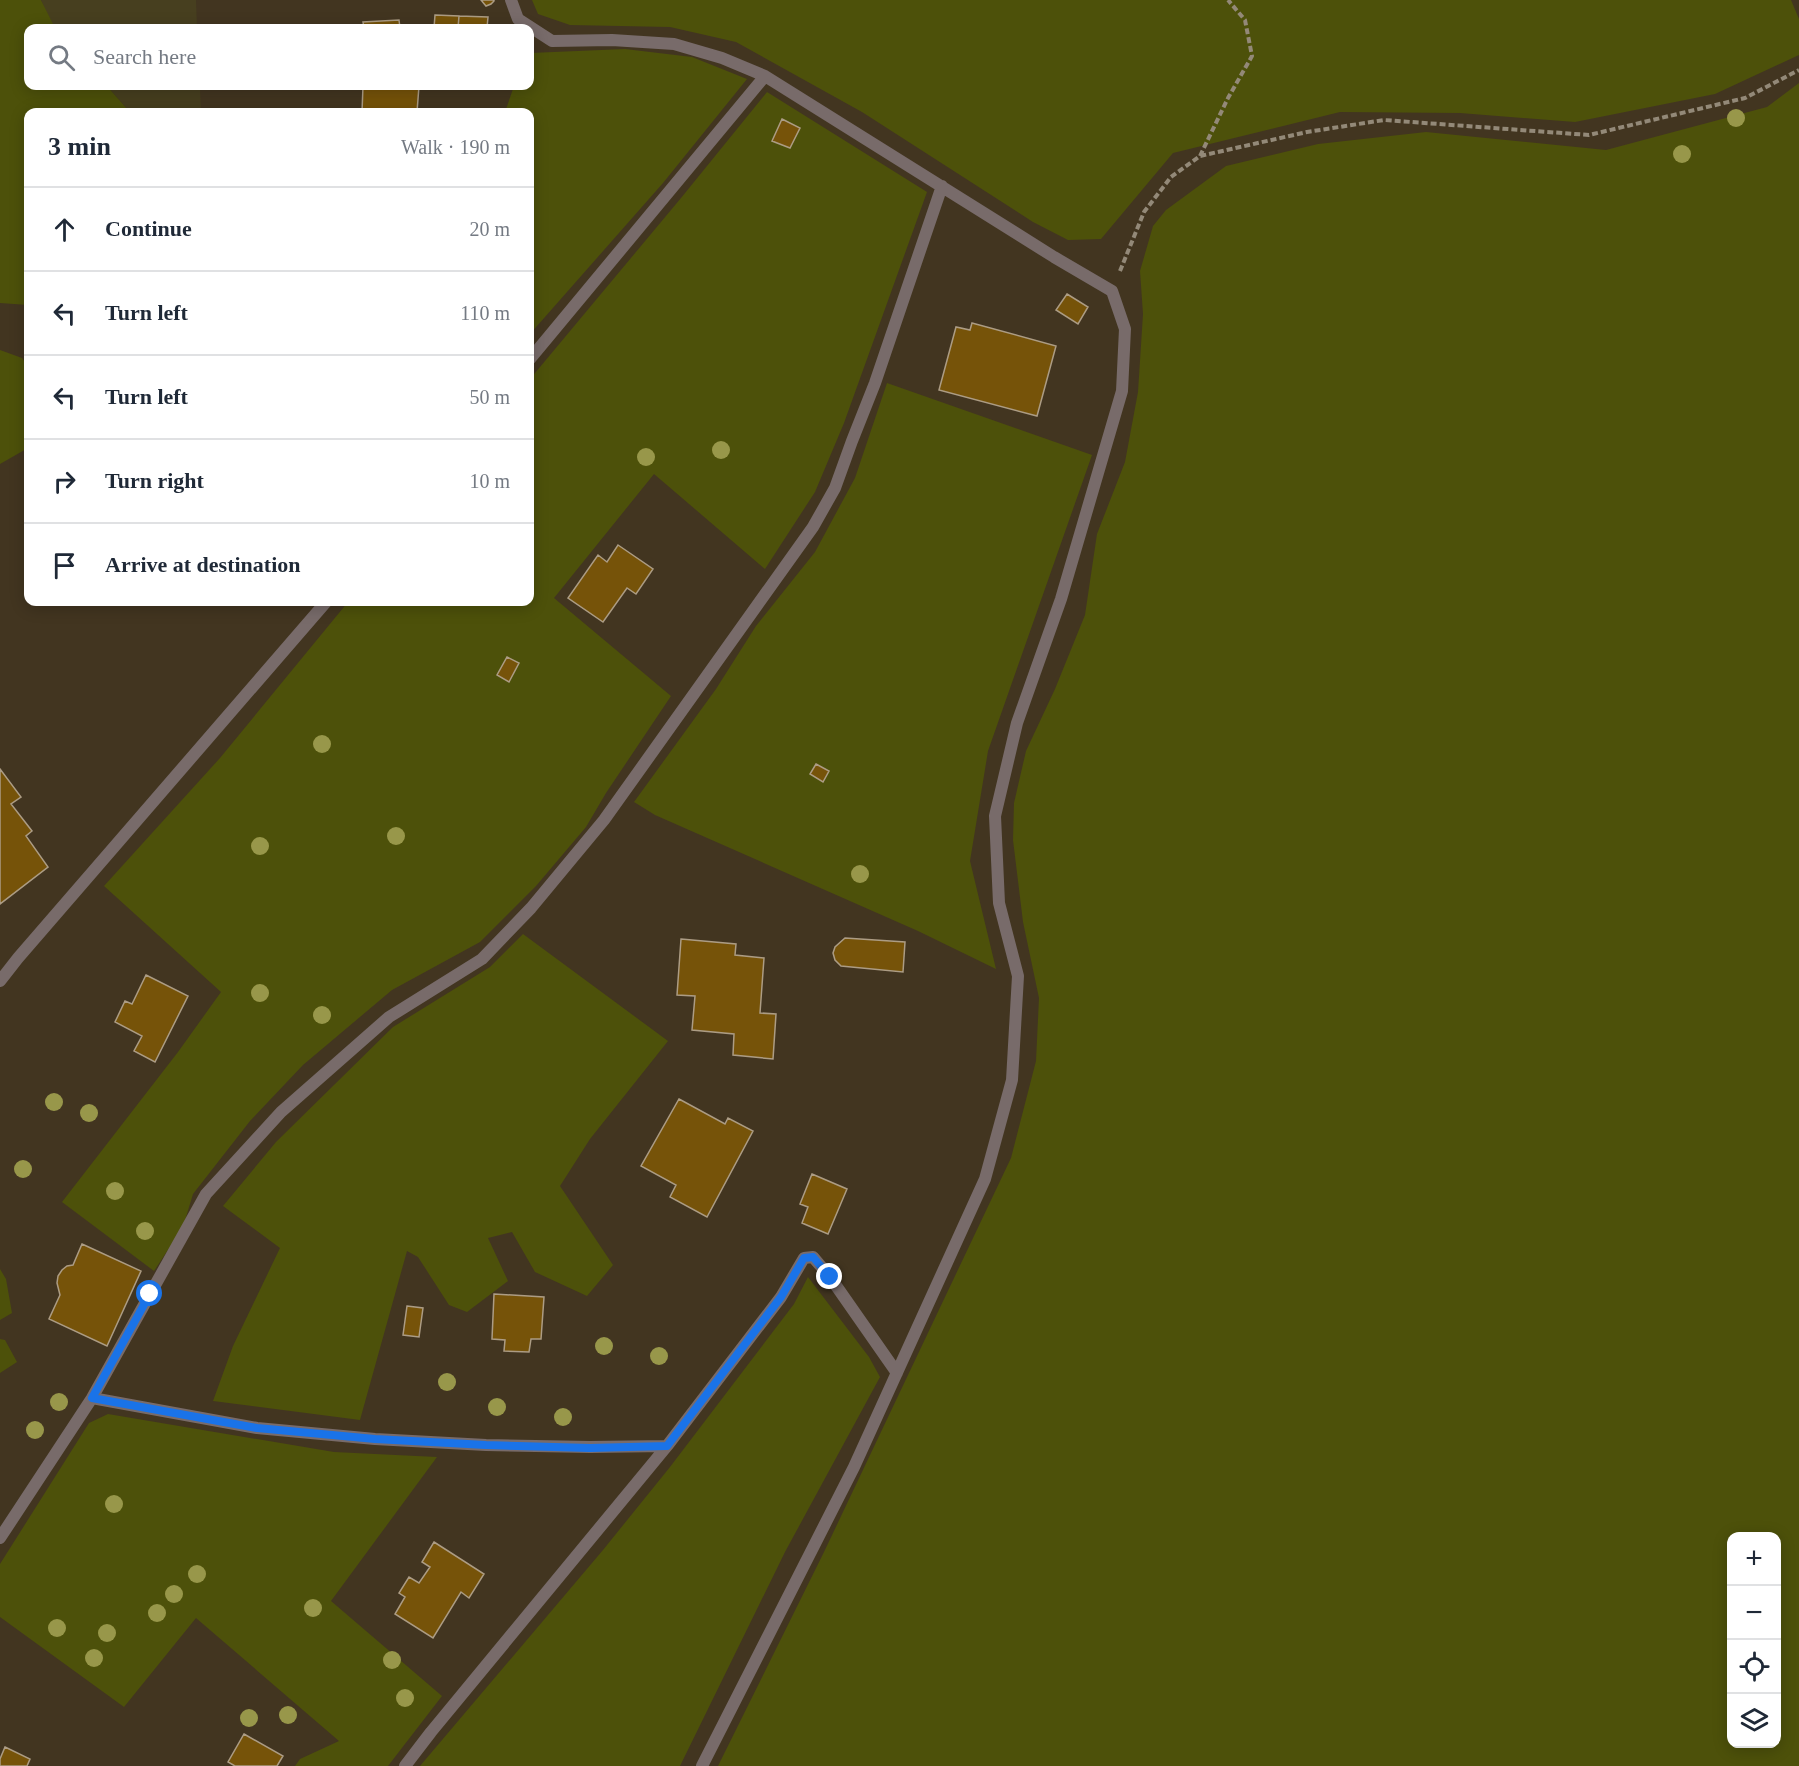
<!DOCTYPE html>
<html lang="en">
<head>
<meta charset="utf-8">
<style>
  :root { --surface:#fff; --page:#f2f2f3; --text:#1f2937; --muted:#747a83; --line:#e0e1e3 }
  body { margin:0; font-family:"Times New Roman",serif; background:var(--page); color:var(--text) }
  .controls { position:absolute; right:18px; bottom:18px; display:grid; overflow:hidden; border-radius:12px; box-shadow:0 3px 15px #0003 }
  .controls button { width:54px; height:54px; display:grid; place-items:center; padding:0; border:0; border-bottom:2px solid var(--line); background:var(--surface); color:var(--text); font:30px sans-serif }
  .stop { position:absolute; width:18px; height:18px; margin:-14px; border:4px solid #1a73e8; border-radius:50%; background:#fff }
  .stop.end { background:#1a73e8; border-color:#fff; box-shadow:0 2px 6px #0008 }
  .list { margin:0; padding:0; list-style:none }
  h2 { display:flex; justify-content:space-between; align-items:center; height:78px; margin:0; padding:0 24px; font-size:26px }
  h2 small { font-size:20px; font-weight:400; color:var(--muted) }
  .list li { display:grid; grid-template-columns:39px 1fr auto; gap:18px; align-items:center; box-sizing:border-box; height:84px; padding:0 24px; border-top:2px solid var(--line) }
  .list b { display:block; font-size:22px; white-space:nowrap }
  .list em { font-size:20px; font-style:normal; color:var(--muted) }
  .icon { flex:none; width:33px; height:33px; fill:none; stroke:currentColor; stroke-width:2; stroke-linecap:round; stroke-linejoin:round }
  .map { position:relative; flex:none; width:1799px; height:1766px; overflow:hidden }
  .search { position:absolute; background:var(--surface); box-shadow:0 3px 15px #0003; left:24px; top:24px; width:510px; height:66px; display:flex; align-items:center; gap:15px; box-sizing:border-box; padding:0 21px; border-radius:12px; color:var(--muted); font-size:22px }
  .panel { position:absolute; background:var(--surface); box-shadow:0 3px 15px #0003; left:24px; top:108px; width:510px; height:498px; border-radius:12px }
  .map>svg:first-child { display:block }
  .green { fill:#4d510a; fill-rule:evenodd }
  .sand { fill:#473f1f }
  .building { fill:#765309; stroke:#ac9c84; stroke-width:1.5 }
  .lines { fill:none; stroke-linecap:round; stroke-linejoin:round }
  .path { stroke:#938978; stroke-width:4; stroke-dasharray:6 3; stroke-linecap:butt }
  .minor { stroke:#786b6a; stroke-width:12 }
  .tree { fill:#98974a }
  .route { stroke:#1a73e8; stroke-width:8 }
</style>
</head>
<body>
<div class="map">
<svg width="1799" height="1766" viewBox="0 0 1799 1766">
  <rect width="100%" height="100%" fill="#423520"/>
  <path class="green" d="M0,0H41L57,28H28V86H107L130,112H28V305L0,303Z
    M532,0H1791L1799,19V55L1715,94L1575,122L1460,113L1340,112L1173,153L1101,239L1068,240L1033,222L862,112L736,42L670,27L570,25L538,14Z
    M625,49L692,57L747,79L663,183L530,334V112H505L514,86H530V53Z
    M1799,83V1766H718L824,1552L1011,1158L1036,1061L1039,998L1023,922L1013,840L1014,803L1026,751L1055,689L1085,615L1097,534L1125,462L1138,392L1143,314L1140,271L1153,226L1166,210L1226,166L1318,144L1426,132L1606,150L1767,107ZM1776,1536V1744H1732V1536Z
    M767,92L927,192L844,423L815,492L765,569L654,474L554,598L671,696L606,793L586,827L536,886L480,942L392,990L303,1065L250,1121L193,1194L183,1227L154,1271L62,1202L178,1052L221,992L104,886L220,758L348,602H530V379L681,198Z
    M0,350L22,358L28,366V448L0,464Z
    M887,383L1092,455L988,751L970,861L996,969L918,931L655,815L634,802L716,689L756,626L815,552L855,478Z
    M523,934L668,1041L590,1139L560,1186L613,1265L587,1296L535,1272L512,1232L488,1238L508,1281L467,1312L449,1305L418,1257L407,1251L360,1420L213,1401L233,1346L280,1248L223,1206L276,1142L393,1027L490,967Z
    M0,1269L6,1279L12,1313L0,1320Z
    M808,1277L869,1357L880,1377L785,1552L680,1766H420L603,1550L670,1467L794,1304Z
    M0,1339L5,1340L17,1362L0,1373Z
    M108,1414L334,1452L437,1457L331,1601L442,1696L388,1766H295L300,1759L339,1741L196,1618L124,1707L0,1617V1564L89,1423Z"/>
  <path class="sand" d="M41,0H196L197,28H57L53,24Z
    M107,86H200L201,112H130Z"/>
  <path class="building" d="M481,0H494V1L491,4L486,6Z
    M435,15L459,16L458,28H434Z
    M459,16L488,17L487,28H458Z
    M399,20L400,28H364L363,22Z
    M363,86H419L417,112H362Z
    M782,119L800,128L790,148L772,141Z
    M1067,294L1088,307L1078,324L1056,310Z
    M972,323L1056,346L1037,416L939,390L956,327L970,330Z
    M618,545L653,569L636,594L627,588L603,622L568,598L598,555L607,562Z
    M507,657L519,663L509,682L497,675Z
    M816,764L829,771L823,782L810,774Z
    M0,769L21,797L11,804L32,831L26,836L48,867L0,904Z
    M845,938L905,942L903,972L841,966L835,960L833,953L835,947Z
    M681,939L736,944L735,955L764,958L760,1013L776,1014L773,1059L733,1055L734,1034L692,1030L695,996L677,995Z
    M146,975L188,996L155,1062L134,1051L142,1036L115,1022L125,1001L132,1004Z
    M679,1099L725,1124L728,1118L753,1131L707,1217L670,1197L676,1185L641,1166Z
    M812,1174L847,1189L828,1234L802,1223L808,1207L800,1204Z
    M82,1244L141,1271L107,1346L49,1319L60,1295L57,1283L58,1276L62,1270L67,1266L73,1265Z
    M494,1294L544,1297L541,1339H531L529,1352L504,1351L505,1340L492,1339Z
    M407,1306L423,1308L419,1337L403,1335Z
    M434,1542L484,1574L469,1598L461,1592L433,1638L395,1614L405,1597L399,1593L409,1577L419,1583L430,1567L422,1562Z
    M244,1734L283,1756L277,1766H235L228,1762Z
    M5,1747L30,1759L27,1766H0V1759Z"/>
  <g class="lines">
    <path class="path" d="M1200,156L1228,98L1252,56L1245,20L1228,0
      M1120,271L1144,212L1171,177L1200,156L1307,132L1384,120L1589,135L1745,98L1799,70"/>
    <path class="minor" d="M511,0L518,19L552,41L612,40L674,44L722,58L765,76L1054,257L1112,291L1125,329L1122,391L1061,599L1017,723L995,816L999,903L1018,976L1012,1080L985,1179L854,1467L702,1766
      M530,359L765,76
      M0,981L18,958L326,602
      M92,1398L257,1428L375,1439L486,1445L590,1447L667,1446
      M0,1538L92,1398L206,1194L281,1112L389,1017L482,959L531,908L604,820L813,527L835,488L852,441L875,383L942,186
      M405,1766L431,1732L667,1446L781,1297L804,1258L813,1257L830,1277L897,1373"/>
  </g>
  <g class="tree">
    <circle cx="1736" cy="118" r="9"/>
    <circle cx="1682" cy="154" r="9"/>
    <circle cx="721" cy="450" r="9"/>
    <circle cx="646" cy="457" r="9"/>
    <circle cx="322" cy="744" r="9"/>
    <circle cx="396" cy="836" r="9"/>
    <circle cx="260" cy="846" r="9"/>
    <circle cx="860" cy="874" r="9"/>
    <circle cx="260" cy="993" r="9"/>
    <circle cx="322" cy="1015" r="9"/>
    <circle cx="54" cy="1102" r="9"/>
    <circle cx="89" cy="1113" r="9"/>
    <circle cx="23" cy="1169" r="9"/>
    <circle cx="115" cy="1191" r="9"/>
    <circle cx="145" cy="1231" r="9"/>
    <circle cx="604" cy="1346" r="9"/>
    <circle cx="659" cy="1356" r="9"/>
    <circle cx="447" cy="1382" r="9"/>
    <circle cx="59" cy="1402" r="9"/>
    <circle cx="497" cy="1407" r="9"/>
    <circle cx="563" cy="1417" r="9"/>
    <circle cx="35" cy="1430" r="9"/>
    <circle cx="114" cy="1504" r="9"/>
    <circle cx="197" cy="1574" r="9"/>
    <circle cx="174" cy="1594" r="9"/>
    <circle cx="313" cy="1608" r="9"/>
    <circle cx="157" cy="1613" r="9"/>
    <circle cx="57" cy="1628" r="9"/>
    <circle cx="107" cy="1633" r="9"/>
    <circle cx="94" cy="1658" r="9"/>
    <circle cx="392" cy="1660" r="9"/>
    <circle cx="405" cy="1698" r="9"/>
    <circle cx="288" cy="1715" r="9"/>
    <circle cx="249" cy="1718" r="9"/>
  </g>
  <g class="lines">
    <path class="route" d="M150,1294L92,1398L257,1428L375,1439L486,1445L590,1448L667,1446L781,1297L804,1258L813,1257L830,1277"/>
  </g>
</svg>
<div class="controls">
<button>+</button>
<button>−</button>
<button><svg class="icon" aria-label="locate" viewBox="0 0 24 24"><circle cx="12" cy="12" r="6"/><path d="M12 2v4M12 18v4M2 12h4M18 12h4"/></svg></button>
<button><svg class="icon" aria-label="layers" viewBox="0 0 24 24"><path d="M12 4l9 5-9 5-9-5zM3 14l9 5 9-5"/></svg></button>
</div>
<div class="stop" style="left:150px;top:1294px"></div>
<div class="stop end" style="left:830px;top:1277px"></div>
<div class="search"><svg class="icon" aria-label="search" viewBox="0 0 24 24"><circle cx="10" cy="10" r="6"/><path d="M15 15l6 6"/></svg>Search here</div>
<section class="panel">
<h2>3 min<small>Walk · 190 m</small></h2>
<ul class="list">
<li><svg class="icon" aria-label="ahead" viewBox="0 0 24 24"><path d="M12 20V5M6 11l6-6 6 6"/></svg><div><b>Continue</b></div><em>20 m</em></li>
<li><svg class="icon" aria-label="left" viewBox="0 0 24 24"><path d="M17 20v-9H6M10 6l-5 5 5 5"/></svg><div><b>Turn left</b></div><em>110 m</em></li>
<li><svg class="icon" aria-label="left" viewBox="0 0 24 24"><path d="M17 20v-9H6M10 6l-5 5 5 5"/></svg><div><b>Turn left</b></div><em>50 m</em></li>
<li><svg class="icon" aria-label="right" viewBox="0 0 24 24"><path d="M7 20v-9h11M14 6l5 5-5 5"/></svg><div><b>Turn right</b></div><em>10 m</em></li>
<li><svg class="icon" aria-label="arrive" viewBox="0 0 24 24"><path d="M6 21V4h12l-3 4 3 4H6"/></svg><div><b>Arrive at destination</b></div></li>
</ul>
</section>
</div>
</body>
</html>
